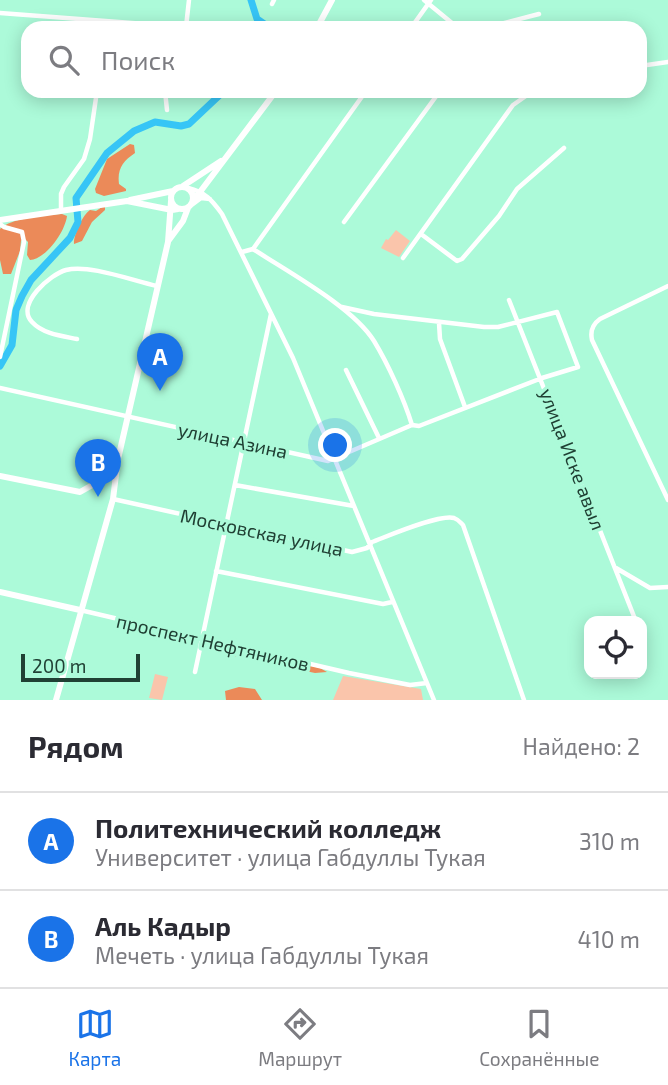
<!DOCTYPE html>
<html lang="ru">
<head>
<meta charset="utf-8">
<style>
  :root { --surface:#fff; --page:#f2f2f3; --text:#2b2b33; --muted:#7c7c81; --line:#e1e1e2; --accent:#1a73e8 }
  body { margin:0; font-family:"Exo 2",sans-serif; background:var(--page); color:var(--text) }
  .controls { position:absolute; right:21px; bottom:21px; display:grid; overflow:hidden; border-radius:14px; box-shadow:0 4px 18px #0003 }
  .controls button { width:63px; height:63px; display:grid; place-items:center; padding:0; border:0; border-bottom:2px solid var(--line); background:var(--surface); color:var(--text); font:35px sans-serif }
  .scale { position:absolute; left:21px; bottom:18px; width:119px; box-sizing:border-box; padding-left:7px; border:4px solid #204034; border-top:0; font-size:19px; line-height:24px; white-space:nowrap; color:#204034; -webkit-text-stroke:5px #acfad9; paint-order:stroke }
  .you { position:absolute; left:336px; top:446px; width:24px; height:24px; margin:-18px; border:5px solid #fff; border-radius:50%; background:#1a73e8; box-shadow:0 0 0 10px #1a73e833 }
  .badge { display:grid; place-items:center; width:46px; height:46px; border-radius:50%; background:var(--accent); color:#fff; font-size:23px; font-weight:700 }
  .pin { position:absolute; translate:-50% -58px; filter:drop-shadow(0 2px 4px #0008) }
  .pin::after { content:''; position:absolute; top:37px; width:24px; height:21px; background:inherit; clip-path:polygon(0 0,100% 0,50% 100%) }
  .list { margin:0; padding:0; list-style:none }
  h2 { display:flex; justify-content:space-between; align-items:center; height:91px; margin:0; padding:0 28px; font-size:30px }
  h2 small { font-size:23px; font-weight:400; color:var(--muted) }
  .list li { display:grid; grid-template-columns:46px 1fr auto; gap:21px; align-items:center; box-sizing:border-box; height:98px; padding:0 28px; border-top:2px solid var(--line) }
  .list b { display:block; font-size:26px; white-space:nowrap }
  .list p { margin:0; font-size:23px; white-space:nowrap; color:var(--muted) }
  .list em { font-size:23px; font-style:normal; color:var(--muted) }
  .icon { flex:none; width:38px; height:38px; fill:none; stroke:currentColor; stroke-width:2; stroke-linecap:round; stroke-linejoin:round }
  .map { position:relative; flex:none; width:668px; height:700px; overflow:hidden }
  .search { position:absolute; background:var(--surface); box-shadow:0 4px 18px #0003; left:21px; right:21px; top:21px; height:77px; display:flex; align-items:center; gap:18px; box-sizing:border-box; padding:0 24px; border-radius:21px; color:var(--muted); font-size:26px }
  .sheet { height:287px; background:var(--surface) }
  nav { display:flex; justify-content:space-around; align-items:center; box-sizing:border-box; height:98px; border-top:2px solid var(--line); background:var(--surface); font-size:19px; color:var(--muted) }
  nav a { display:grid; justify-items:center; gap:4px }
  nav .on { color:var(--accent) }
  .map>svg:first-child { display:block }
  .green { fill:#fac5ab }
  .forest { fill:#eb8a59 }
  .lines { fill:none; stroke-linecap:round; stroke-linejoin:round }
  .river { stroke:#37c5f6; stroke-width:7 }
  .street { stroke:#fff; stroke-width:4.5 }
  .secondary { stroke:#fff; stroke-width:6 }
  .labels { text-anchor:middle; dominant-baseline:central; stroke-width:7; stroke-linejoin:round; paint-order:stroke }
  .street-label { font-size:19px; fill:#204034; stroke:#acfad9 }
</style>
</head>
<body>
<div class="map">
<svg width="668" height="700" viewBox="0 0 668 700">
  <rect width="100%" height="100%" fill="#acfad9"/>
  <path class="green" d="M396,230L410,241L399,257L381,248L386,239L388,240Z
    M155,674L168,677L162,700L149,698Z
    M343,676L421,689L423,700H333Z"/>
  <path class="forest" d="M130,144L134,145L135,153C123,161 117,169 119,184L126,189V191L104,196L96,193L95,189L107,159Z
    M102,207H105V210L92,222L82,241L74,244C73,236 83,214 90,210L96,211Z
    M62,214L67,216C65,232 46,259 30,260L27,255L28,242L24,238L21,241L20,251L11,274H3L0,260V229C11,218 45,215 62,214Z
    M234,649L320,668L327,672L315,673L233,656L230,650Z
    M239,687L255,689L262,700H226L225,691Z"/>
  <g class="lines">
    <path class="river" d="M251,0L257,19L270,28
      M0,366L12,345L16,310L22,296L31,280L70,238L78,222L76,198L107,153L134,131L155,122L181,126L189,124L224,91"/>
    <path class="street" d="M424,0L458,28
      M272,4L274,0
      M0,13L198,28
      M186,27L189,0
      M411,28L431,0
      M485,28L539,14
      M640,66L668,62
      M165,91L167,110
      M188,188C205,192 212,200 222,214L293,358L434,700
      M193,204L201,198L210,199
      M61,210V194L64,187L84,159L90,139L97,91
      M344,222L440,91
      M0,224L4,227L22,232L24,242L0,357
      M421,234L457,261L462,259L499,216L517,189L564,148
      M253,249C288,272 353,307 374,341C388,364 404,399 412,425
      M242,252L253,249L366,91
      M403,258L513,105L533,91
      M668,286L600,319C593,324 590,331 592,340L668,500
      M509,300L635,619
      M439,323L440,339L465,407
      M77,339C62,336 43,334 32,322C15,304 51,274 66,270C90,264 133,281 157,286
      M346,370L379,438
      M0,388L328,461L412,425L419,426L542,378L578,367L557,312L498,327H484L374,314L342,307
      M235,485L354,506
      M113,499L352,552L367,548L372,542C388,536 439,514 454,518C459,520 460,522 463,525L524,700
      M616,568L650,588L668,587
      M216,571L383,604L392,602
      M80,610L349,673L410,685L427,683
      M195,672L271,314"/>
    <path class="secondary" d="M317,28L332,0
      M183,186L221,161
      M171 198a11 11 0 1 1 22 0a11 11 0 1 1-22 0Z
      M130,200L173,191
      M194,200L276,91
      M0,220L127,201L172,210L178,209
      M169,240L183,221L188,208
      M0,476L80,492L110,475L115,467
      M0,592L80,610
      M56,700L113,499L118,459L168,242L171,201"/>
  </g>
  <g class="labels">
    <g class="street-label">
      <text transform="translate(233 440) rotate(12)">улица Азина</text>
      <text transform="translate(573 459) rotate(69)">улица Иске авыл</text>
      <text transform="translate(262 532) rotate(12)">Московская улица</text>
      <text transform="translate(213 642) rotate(13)">проспект Нефтяников</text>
    </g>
  </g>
</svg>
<div class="controls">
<button><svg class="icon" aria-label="locate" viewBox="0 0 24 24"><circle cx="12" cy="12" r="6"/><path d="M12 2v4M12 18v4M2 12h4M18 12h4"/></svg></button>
</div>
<div class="scale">200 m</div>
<div class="you"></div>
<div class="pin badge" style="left:160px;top:391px">A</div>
<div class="pin badge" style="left:98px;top:497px">B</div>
<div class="search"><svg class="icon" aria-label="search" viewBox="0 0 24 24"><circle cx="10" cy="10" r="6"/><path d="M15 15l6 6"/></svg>Поиск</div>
</div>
<section class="sheet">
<h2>Рядом<small>Найдено: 2</small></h2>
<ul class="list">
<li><span class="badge">A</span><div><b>Политехнический колледж</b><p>Университет · улица Габдуллы Тукая</p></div><em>310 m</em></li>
<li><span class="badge">B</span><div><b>Аль Кадыр</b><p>Мечеть · улица Габдуллы Тукая</p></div><em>410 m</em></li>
</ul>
</section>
<nav>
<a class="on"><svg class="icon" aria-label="map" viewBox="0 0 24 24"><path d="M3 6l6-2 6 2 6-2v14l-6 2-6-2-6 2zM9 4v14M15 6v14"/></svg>Карта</a>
<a><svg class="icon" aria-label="directions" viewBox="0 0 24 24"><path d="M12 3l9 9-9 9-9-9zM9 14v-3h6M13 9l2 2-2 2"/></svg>Маршрут</a>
<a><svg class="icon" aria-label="saved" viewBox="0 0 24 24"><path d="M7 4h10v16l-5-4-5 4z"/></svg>Сохранённые</a>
</nav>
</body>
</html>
